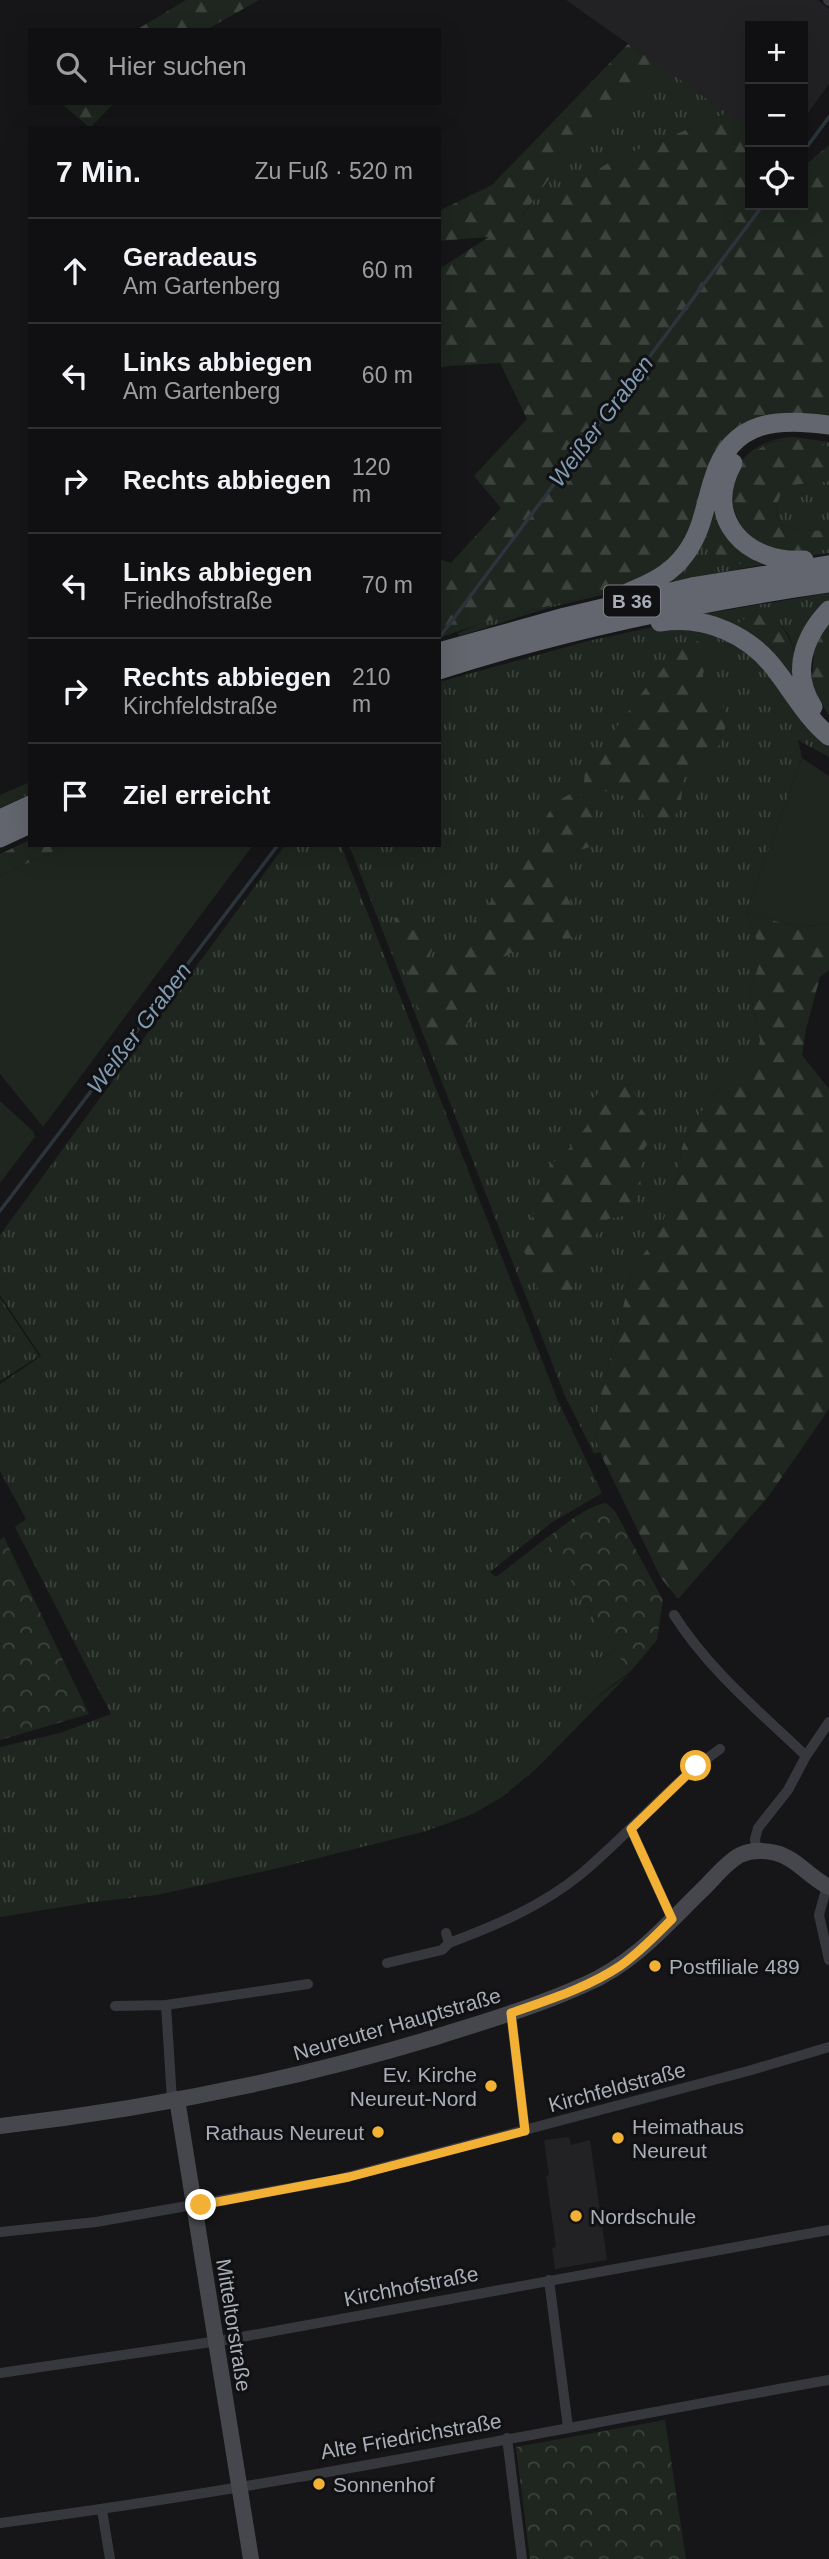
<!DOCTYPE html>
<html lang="de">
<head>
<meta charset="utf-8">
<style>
  :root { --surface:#101012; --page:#19191b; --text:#f1f3f6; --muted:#9c9d9f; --line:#303032 }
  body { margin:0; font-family:Arial,sans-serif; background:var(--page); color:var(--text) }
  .controls { position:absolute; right:21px; top:21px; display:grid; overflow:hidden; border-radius:0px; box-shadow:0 7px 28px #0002 }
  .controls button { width:63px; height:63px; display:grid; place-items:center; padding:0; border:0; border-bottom:2px solid var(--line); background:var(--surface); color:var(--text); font:35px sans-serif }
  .stop { position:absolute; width:21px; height:21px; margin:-16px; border:5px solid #f2b134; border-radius:50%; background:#fff }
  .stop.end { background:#f2b134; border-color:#fff; box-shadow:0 2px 7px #0008 }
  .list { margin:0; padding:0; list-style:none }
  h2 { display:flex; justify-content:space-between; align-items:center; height:91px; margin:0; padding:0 28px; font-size:30px }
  h2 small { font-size:23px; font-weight:400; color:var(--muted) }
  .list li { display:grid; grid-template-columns:46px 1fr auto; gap:21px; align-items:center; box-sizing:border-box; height:105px; padding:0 28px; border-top:2px solid var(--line) }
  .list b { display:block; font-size:26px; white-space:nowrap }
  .list p { margin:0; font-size:23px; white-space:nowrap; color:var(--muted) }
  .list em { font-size:23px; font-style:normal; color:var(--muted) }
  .icon { flex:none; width:38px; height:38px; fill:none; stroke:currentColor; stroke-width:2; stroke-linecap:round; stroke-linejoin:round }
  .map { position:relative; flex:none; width:829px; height:2559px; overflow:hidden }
  .search { position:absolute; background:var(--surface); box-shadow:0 7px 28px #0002; left:28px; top:28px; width:413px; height:77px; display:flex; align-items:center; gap:18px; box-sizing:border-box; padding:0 24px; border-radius:0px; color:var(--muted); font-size:26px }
  .panel { position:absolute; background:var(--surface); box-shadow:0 7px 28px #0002; left:28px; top:126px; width:413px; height:721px; border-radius:0px }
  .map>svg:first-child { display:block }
  .built { fill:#222225 }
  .grass { fill:url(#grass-tufts) }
  .forest { fill:url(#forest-firs) }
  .park { fill:url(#park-crowns) }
  .garden { fill:#1e261f }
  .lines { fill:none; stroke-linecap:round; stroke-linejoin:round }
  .stream { stroke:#2c353c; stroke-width:3.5 }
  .street { stroke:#37383d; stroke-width:10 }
  .secondary { stroke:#45474d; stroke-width:16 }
  .highway { stroke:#63666e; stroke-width:19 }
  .route { stroke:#f2b134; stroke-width:9 }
  .poi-dot { fill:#f2b134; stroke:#111113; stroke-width:2.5 }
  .labels { text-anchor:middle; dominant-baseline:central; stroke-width:6; stroke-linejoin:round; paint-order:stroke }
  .shield { fill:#111113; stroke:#7b7e86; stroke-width:2 }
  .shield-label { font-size:19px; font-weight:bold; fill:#a8adb8 }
  .poi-label { font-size:21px; fill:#a8adb8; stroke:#111113; text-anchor:start }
  .street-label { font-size:21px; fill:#a8adb8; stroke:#111113 }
  .water-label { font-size:23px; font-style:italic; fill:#7f9bb3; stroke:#111113 }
</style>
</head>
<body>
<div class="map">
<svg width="829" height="2559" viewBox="0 0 829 2559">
  <defs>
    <pattern id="grass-tufts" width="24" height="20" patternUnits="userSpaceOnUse" patternTransform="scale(1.75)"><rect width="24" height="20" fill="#1e261f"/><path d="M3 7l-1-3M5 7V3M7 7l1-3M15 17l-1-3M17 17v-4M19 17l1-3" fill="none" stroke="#3c433d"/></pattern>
    <pattern id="forest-firs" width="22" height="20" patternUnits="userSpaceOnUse" patternTransform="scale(1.75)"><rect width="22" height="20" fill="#1e261f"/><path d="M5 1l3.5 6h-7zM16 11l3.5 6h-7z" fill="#3c433d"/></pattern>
    <pattern id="park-crowns" width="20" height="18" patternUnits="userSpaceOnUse" patternTransform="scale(1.75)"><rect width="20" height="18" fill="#1e261f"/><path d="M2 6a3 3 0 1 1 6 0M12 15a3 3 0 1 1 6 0" fill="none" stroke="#3c433d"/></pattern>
  </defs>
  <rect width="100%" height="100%" fill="#161618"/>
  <path class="built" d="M566,0H818L829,9V84L803,120V26H750V130Z
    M569,2137L571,2145L590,2140L607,2260L555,2269L552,2248L556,2247L546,2176L549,2175L544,2140Z"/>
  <path class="grass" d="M666,70L727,113L613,160L520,219L579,137Z
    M758,422L626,589L548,608L459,636L458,633L482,623L623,587L704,482Z
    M793,425L829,430V433C810,430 789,425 770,430C727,442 706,491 727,530C737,549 755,552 766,564L665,583C675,567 693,556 703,533C708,522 709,509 712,497C725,449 743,430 793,425Z
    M793,437L829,442V447C809,442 792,437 771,442C763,445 755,452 749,458C715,490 734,536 776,550C792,556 812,551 829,549V553C811,555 792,559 775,555C702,538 716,441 793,437Z
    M829,481V530C816,531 783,533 777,517C774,508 780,497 782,489L794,485Z
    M829,593V605L797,658L789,635L771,614L739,629L691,616Z
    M681,625L743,644L829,741V757L798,740L802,758L746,912L759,946V964L750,992L760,1040L757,1051L747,1065L713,1095L690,1128L682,1147L677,1183L664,1219L650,1246L633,1267L598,1407L596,1441L601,1452L594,1454L565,1396L349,845H439V682L592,640L649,628Z
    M30,782V794L0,808V795Z
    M285,845H341L558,1401L602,1493L551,1523L490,1572L496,1577L545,1539L614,1650L572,1682L589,1703L628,1675L536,1769L502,1797L473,1814L426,1831L270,1870L157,1895L93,1902L0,1917V1747L60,1733L111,1714L15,1527L26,1519L0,1471V1384L41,1356L0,1295V1235Z
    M0,1298L39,1356L0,1381Z"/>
  <path class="forest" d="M186,0H259L206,30H136Z
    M628,44L666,70L580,137L521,217L613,160L727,113L750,130V205H803V167L829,145V417L755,419L692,529L666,564L623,587L482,623L439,638V559L451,563L501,508L474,476L527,419L500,363L448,366L439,368V269L489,237L439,241V211L492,185Z
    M61,103H114L90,128Z
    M798,439L829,447V481L794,485L783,489C780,497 774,508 777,517C783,533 816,531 829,530V549C812,551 792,556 776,550C723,533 716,470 766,445C775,440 788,440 798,439Z
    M715,507L749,558L743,564C722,561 715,558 706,538Z
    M760,614H771C787,631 798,649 796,673L788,678L739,629L738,624L741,620Z
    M829,623V716L813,688L812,678L815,640Z
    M698,641L711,653C710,661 702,669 703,678C703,689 716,696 722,704C735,725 715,756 700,772L687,773L683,778C681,801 682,827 650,823C641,817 641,805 633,798L593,788L584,783L585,770L648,685L683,646Z
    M577,792L591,802L600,842C589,849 575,849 566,859C548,878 575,906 581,924L575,938L564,939L541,924L538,930L543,947L528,956L515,951L504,957L491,987L485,1007L465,1026L454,1055L445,1060L437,1057L418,1013L394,918L412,912L419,918L432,950L425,968H436C466,924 508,891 533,843C545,821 550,799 577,792Z
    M30,840V845H68L0,876V854Z
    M746,912L796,927L829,924V970L820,977L806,1029L802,1055L829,1089V1409L768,1497L678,1599L661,1578L603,1459L596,1441L598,1407L633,1267L650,1246L664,1219L677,1183L682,1147L690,1128L713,1095L747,1065L757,1051L760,1040L750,992L759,964V946Z
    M614,1081L631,1086L641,1108L652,1125L650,1140L642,1152L639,1171L641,1186L633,1210L624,1216L608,1219L597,1233L570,1291L560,1300L538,1291C538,1274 529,1263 522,1247L550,1165L568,1150L587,1126L589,1106L602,1087Z"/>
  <path class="park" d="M606,1503L615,1511L663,1600L657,1640L630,1672L614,1650L545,1539C563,1527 585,1506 606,1503Z
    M4,1537L89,1714L0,1740V1540Z
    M665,2420L686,2559H530L516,2447Z"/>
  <path class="garden" d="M802,758L829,776V924L796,927L746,912Z
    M68,845H253L43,1127L0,1074V876Z
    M0,1101L33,1131L35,1137L0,1183Z
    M614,1650L630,1672L589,1703L571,1682Z"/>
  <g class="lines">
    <path class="stream" d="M803,152L829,117
      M439,638L763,205
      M0,1211L278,845"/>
    <path class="street" d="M828,0L829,1
      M674,1615C709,1670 759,1711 806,1756
      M631,1829L672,1919
      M756,1851L755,1839L758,1828L788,1790L806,1756L829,1722
      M827,1886L819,1915L829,1960
      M446,1933L449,1943C495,1926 542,1906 581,1874C629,1834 669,1785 720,1749
      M387,1963L442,1950L449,1943
      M166,2005L308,1984
      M115,2006L166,2005L172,2100
      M511,2013L525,2131
      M0,2232L96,2222L335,2180L748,2071L829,2047
      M549,2280L568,2427
      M0,2373L225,2340L829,2230
      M507,2438L522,2559
      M102,2510L110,2559
      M0,2523C278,2487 553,2429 829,2380"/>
    <path class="secondary" d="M177,2099L251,2559
      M0,2126C148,2109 294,2080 436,2037C486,2021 538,2006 586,1984C633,1964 665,1926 701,1891C713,1880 725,1863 740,1855C751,1850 764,1850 776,1853C796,1858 810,1878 829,1887"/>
    <path class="highway" d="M733,463C702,518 746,564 804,560
      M629,592C652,583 672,573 686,553C703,530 705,503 714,477C732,419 779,418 829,425
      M660,622C706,615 751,635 778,673C794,694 808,719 829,736
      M439,652L565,617L692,587L829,565
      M439,670C566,629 697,602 829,583
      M813,707C791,674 803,637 829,610
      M0,819L30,805
      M0,838L30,824"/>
  </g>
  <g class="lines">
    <path class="route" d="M201,2205L349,2177L525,2131L511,2013C548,2000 587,1988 620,1966C639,1953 655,1936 672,1919L631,1829L696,1766"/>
  </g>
  <g class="poi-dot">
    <circle cx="655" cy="1966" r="7"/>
    <circle cx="491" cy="2086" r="7"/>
    <circle cx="378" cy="2132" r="7"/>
    <circle cx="618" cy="2138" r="7"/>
    <circle cx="576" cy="2216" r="7"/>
    <circle cx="319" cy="2484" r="7"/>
  </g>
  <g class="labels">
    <rect class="shield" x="604" y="585.5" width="56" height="31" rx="5"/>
    <g class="shield-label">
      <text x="632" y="601">B 36</text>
    </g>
    <g class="poi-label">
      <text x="669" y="1966">Postfiliale 489</text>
      <text x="477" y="2074" text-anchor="end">Ev. Kirche<tspan x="477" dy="24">Neureut-Nord</tspan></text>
      <text x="632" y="2126">Heimathaus<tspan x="632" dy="24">Neureut</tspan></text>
      <text x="364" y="2132" text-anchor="end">Rathaus Neureut</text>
      <text x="590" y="2216">Nordschule</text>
      <text x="333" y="2484">Sonnenhof</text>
    </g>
    <g class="street-label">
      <text transform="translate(397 2024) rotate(-16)">Neureuter Hauptstraße</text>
      <text transform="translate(617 2087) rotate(-15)">Kirchfeldstraße</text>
      <text transform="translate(411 2286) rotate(-11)">Kirchhofstraße</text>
      <text transform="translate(234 2325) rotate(81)">Mitteltorstraße</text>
      <text transform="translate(411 2436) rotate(-10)">Alte Friedrichstraße</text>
    </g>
    <g class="water-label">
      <text transform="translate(601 421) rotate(-53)">Weißer Graben</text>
      <text transform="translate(139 1028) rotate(-53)">Weißer Graben</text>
    </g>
  </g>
</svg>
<div class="controls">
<button>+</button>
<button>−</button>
<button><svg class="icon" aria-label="locate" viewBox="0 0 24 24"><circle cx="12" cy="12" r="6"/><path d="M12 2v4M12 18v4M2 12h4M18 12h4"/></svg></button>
</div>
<div class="stop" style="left:696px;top:1766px"></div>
<div class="stop end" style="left:201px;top:2205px"></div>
<div class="search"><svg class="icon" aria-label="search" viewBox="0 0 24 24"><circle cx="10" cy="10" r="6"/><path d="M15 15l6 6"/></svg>Hier suchen</div>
<section class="panel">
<h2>7 Min.<small>Zu Fuß · 520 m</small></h2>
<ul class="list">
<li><svg class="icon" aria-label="ahead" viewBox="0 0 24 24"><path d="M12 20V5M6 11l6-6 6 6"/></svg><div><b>Geradeaus</b><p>Am Gartenberg</p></div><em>60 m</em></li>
<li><svg class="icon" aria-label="left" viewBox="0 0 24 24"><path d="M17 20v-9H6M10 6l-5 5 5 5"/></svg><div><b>Links abbiegen</b><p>Am Gartenberg</p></div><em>60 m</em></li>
<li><svg class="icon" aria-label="right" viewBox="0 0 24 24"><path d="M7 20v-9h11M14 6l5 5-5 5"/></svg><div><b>Rechts abbiegen</b></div><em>120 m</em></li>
<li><svg class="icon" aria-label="left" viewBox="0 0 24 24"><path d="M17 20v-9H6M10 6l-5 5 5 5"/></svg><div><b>Links abbiegen</b><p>Friedhofstraße</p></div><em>70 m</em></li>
<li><svg class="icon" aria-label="right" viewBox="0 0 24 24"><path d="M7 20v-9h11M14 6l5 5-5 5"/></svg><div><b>Rechts abbiegen</b><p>Kirchfeldstraße</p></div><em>210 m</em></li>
<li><svg class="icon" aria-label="arrive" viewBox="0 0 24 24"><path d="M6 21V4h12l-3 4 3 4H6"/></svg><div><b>Ziel erreicht</b></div></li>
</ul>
</section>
</div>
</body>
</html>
